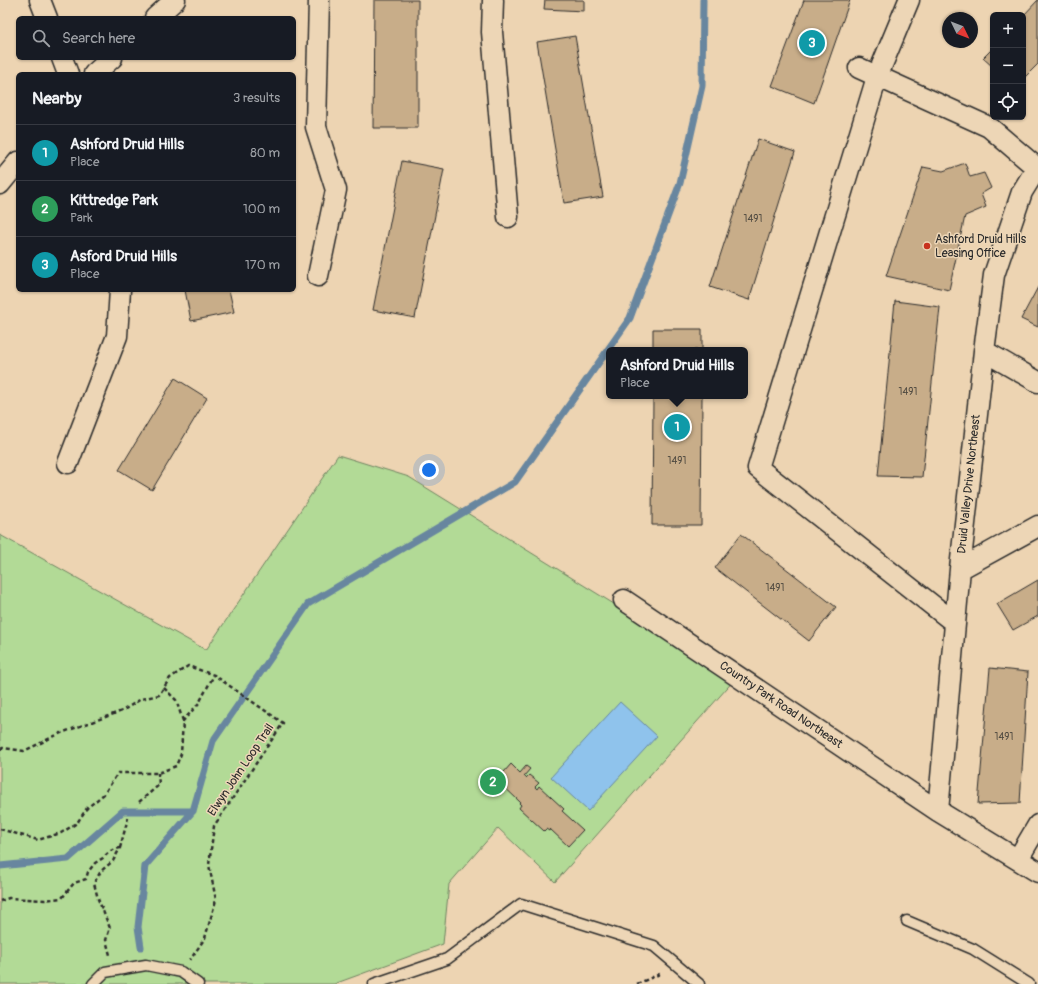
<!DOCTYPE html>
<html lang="en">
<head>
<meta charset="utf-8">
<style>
  :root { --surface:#171b24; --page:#20242c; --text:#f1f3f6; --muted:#9ea1a6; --line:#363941; --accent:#ea580c }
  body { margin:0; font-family:Pangolin,sans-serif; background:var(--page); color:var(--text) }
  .controls { position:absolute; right:12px; top:12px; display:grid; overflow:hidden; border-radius:6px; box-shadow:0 1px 3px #0004 }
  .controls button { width:36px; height:36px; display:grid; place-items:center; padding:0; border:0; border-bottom:1px solid var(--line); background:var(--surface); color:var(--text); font:20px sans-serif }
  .compass { position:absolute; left:942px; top:12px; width:36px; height:36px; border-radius:50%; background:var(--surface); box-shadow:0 1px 3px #0004; rotate:133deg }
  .you { position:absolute; left:429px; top:470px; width:14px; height:14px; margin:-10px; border:3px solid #fff; border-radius:50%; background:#1a73e8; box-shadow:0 0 0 6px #1a73e833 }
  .badge { display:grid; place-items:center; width:26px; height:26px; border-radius:50%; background:var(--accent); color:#fff; font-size:13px; font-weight:700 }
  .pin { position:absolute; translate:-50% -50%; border:2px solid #fff; box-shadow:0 1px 4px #0006 }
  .popup { position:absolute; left:606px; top:347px; width:142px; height:52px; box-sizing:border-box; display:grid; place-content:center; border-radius:6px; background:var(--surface); filter:drop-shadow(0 1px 3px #0005); font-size:13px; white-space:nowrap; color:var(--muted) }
  .popup b { font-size:15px; color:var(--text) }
  .popup::after { content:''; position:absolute; left:50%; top:100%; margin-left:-8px; border:8px solid transparent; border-top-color:var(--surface) }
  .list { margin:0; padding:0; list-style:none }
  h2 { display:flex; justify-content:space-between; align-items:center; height:52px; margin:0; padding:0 16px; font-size:17px }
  h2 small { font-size:13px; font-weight:400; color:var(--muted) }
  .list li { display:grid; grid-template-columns:26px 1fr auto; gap:12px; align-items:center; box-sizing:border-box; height:56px; padding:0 16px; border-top:1px solid var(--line) }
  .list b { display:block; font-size:15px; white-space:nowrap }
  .list p { margin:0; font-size:13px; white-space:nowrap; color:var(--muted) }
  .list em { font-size:13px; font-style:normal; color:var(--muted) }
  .icon { flex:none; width:22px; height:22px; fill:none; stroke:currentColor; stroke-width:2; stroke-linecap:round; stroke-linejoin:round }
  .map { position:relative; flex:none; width:1038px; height:984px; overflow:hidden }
  .search { position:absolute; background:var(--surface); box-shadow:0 1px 3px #0004; left:16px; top:16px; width:280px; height:44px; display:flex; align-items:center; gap:10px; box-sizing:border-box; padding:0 14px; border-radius:6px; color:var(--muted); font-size:15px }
  .panel { position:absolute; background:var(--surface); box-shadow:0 1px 3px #0004; left:16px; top:72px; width:280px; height:220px; border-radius:6px }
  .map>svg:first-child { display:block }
  .green { fill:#b2da96; stroke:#6e8260 }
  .water { fill:#8fc3ec; stroke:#67869f }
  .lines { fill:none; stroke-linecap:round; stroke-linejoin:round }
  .stream { stroke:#67869f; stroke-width:7 }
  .building { fill:#c8ad89; stroke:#2b2b2b }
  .service-casing { stroke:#2b2b2b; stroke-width:13 }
  .minor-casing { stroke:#2b2b2b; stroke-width:23 }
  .path { stroke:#2b2b2b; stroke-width:2.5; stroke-dasharray:4 3; stroke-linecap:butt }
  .service { stroke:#edd6b6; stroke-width:10 }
  .minor { stroke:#edd6b6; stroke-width:20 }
  .poi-dot { fill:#c8321e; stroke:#edd6b6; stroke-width:1.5 }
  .labels { text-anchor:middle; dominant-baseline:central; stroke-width:3; stroke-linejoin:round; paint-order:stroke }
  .number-label { font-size:10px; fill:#524c42 }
  .poi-label { font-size:12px; fill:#2b2b2b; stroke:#edd6b6; text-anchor:start }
  .street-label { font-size:12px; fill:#2b2b2b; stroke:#edd6b6 }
</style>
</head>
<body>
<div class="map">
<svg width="1038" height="984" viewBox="0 0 1038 984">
  <rect width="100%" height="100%" fill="#edd4b2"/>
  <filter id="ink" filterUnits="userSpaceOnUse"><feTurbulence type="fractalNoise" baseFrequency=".025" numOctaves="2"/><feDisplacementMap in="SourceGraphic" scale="8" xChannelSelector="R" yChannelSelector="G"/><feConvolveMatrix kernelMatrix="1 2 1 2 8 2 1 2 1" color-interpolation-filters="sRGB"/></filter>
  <g filter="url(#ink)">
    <path class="green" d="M338,455L409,477L735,679L555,882L498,828L449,884L443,944L334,984H0V535L206,650Z"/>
    <path class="water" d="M620,702L657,736L588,811L551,777Z"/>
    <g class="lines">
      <path class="stream" d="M0,866L68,859L123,811H193L213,741L308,604L515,482L630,318L680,183L702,86L703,0
        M141,947L138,927L145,866L193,811"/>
    </g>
    <path class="building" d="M374,0H418V128H373Z
      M545,0H584V11L544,9Z
      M804,0H850L814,103L772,86Z
      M1038,0V64L1023,79V16Z
      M575,36L603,197L564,203L537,42Z
      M993,48V67L983,58Z
      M758,139L795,152L749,300L710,287Z
      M402,161L444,169L415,318L373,310Z
      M965,163L970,177L984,173L991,188L981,194L986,207L965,216L949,290L886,276L923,167L943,171Z
      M1038,287V327L1021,319Z
      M185,290H229L234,312L191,321Z
      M895,301L940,307L922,477L878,476Z
      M653,329H702V350H653Z
      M175,378L207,398L152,490L119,470Z
      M653,396H702L701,525H652Z
      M741,534L836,607L809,641L715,568Z
      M1038,580V616L1013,630L997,604Z
      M990,668L1028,672L1020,803L978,804Z
      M511,764L520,773L526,766L530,769L524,776L526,778L529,775L539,783L535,787L537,789L539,786L564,809L562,811L583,830L568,846L550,829L549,831L546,829L544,831L519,808L521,805L519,803L520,802L497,780Z"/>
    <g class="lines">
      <g class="service-casing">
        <path id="service" d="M907,921L973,949L1029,984
          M93,984L105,972L146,965L181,972L198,984
          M374,984L447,959L521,904L654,946L699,984"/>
      </g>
      <g class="minor-casing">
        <path id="minor" d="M40,0L47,18
          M493,0L492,32L508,217
          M909,0L877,77L758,468L955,623
          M155,18L175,0
          M62,58L68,74
          M859,68L989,127L1037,168
          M94,74L112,58
          M0,184L18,162
          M318,276L336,190L316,127L319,0
          M984,351L1038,382
          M68,463L117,336L120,290
          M960,569L1038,526
          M624,600L938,811L1038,872
          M938,811L960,569L984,351L994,275L1022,192L1038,166
          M1018,859L1038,825"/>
      </g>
      <path class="path" d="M164,688L176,700L183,721
        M0,749L3,748L24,751L61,733L122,711L141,699L159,695L170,678L188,666L214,675L283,723L214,826L209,865L216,900L205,938L190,960
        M139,802L159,785L158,773
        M0,829L38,840L61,833L77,823L87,808L104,794L118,773H158L176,766L181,754L183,721L199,703L214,675
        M120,848L128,818
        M0,901L9,898L45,900L62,898L74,883L86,879L88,872L95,863L103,858L110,851L120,848L113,861L101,871L94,883L98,899L110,928L106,940L110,955
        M637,984L662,973"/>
      <use href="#service" class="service"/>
      <use href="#minor" class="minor"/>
    </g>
  </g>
  <circle class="poi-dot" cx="927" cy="246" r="4"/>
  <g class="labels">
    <g class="number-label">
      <text x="753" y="219">1491</text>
      <text x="908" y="392">1491</text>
      <text x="677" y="461">1491</text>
      <text x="775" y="588">1491</text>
      <text x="1004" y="737">1491</text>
    </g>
    <g class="poi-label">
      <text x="935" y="239">Ashford Druid Hills<tspan x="935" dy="14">Leasing Office</tspan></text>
    </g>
    <g class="street-label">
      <text transform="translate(969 484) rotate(-84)">Druid Valley Drive Northeast</text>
      <text transform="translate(781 705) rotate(34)">Country Park Road Northeast</text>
      <text transform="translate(241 770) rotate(-56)">Elwyn John Loop Trail</text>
    </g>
  </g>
</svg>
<div class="controls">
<button>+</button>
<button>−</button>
<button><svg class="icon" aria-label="locate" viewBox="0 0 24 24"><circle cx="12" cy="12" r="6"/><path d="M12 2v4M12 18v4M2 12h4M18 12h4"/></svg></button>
</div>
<svg class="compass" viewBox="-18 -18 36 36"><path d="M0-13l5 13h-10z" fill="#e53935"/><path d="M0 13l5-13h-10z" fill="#9ea1a6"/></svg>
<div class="you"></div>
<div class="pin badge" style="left:677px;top:427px;background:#0f9aa8">1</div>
<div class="popup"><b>Ashford Druid Hills</b>Place</div>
<div class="pin badge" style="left:493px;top:782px;background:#2e9e5b">2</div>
<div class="pin badge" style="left:812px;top:43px;background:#0f9aa8">3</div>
<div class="search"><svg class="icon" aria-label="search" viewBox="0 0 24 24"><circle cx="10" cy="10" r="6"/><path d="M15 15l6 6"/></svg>Search here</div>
<section class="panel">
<h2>Nearby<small>3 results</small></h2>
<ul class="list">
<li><span class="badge" style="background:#0f9aa8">1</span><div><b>Ashford Druid Hills</b><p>Place</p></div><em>80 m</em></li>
<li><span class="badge" style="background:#2e9e5b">2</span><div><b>Kittredge Park</b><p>Park</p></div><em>100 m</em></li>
<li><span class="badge" style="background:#0f9aa8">3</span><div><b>Asford Druid Hills</b><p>Place</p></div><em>170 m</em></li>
</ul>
</section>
</div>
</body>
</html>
